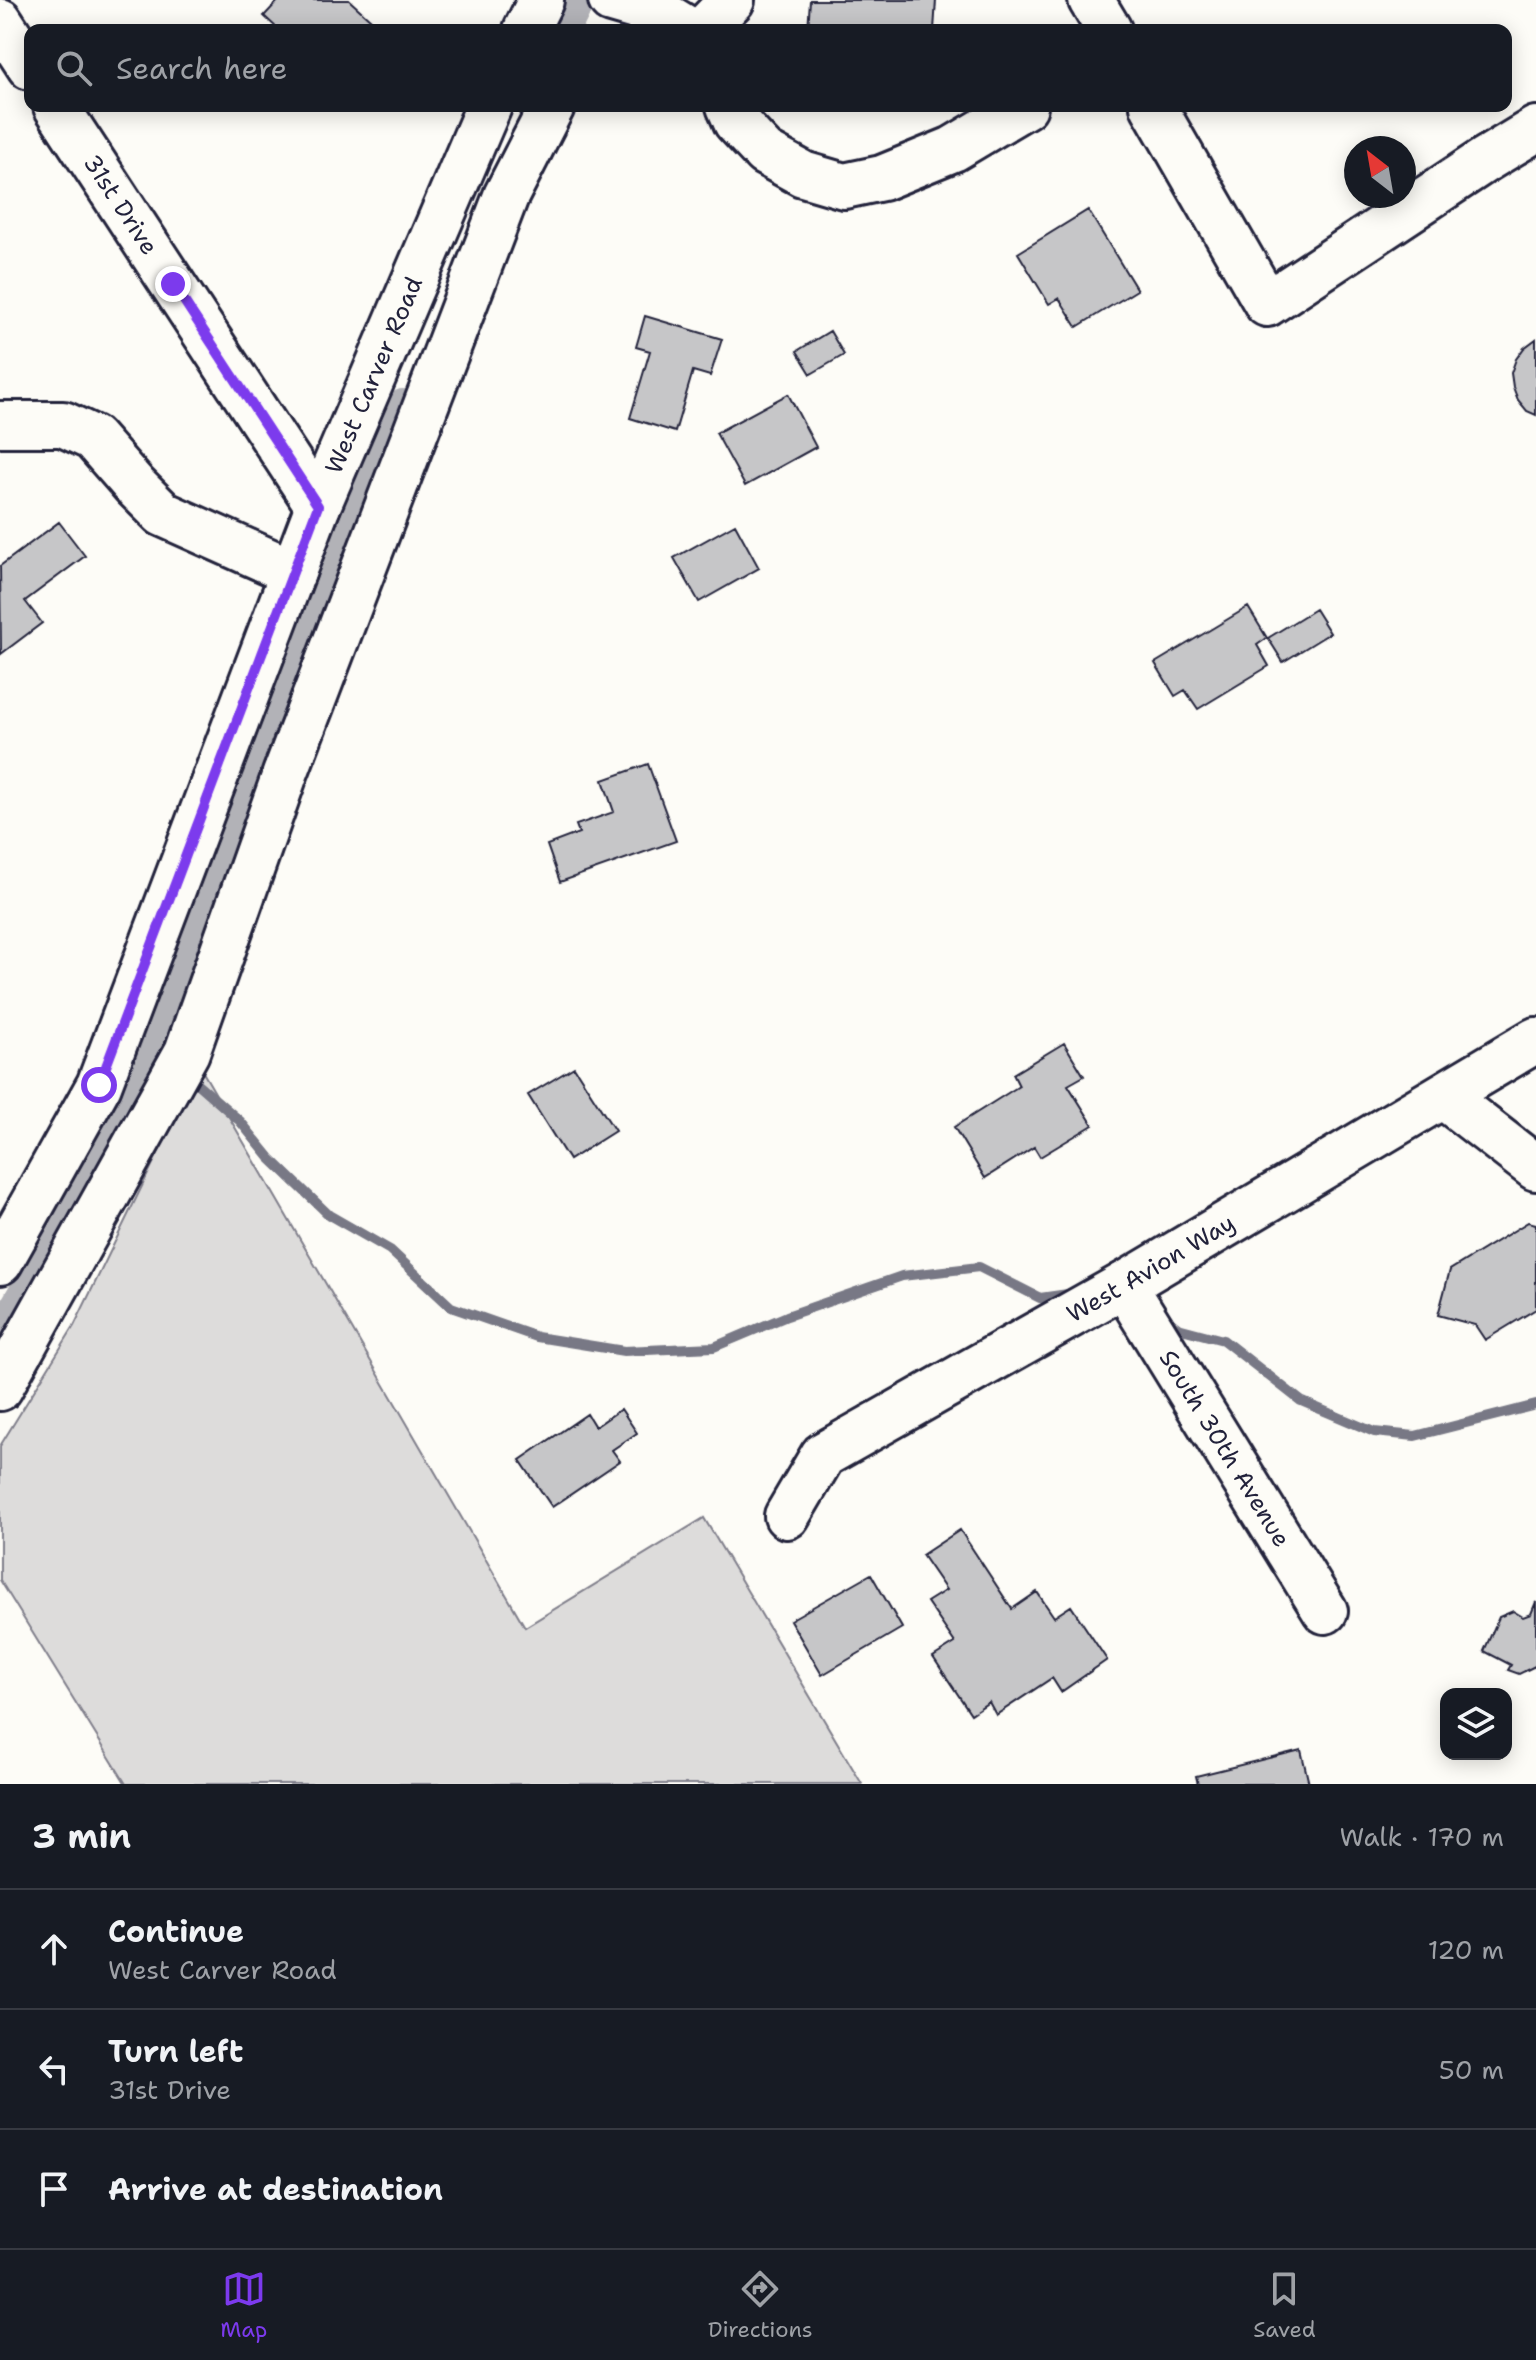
<!DOCTYPE html>
<html lang="en">
<head>
<meta charset="utf-8">
<style>
  :root { --surface:#171b24; --page:#242831; --text:#f1f3f6; --muted:#9ea1a6; --line:#363941; --accent:#7c3aed }
  body { margin:0; font-family:"Shantell Sans",sans-serif; background:var(--page); color:var(--text) }
  .controls { position:absolute; right:24px; bottom:24px; display:grid; overflow:hidden; border-radius:16px; box-shadow:0 4px 20px #0003 }
  .controls button { width:72px; height:72px; display:grid; place-items:center; padding:0; border:0; border-bottom:2px solid var(--line); background:var(--surface); color:var(--text); font:40px sans-serif }
  .compass { position:absolute; left:1344px; top:136px; width:72px; height:72px; border-radius:50%; background:var(--surface); box-shadow:0 4px 20px #0003; rotate:329deg }
  .stop { position:absolute; width:24px; height:24px; margin:-18px; border:6px solid #7c3aed; border-radius:50%; background:#fff }
  .stop.end { background:#7c3aed; border-color:#fff; box-shadow:0 2px 8px #0008 }
  .list { margin:0; padding:0; list-style:none }
  h2 { display:flex; justify-content:space-between; align-items:center; height:104px; margin:0; padding:0 32px; font-size:34px }
  h2 small { font-size:26px; font-weight:400; color:var(--muted) }
  .list li { display:grid; grid-template-columns:52px 1fr auto; gap:24px; align-items:center; box-sizing:border-box; height:120px; padding:0 32px; border-top:2px solid var(--line) }
  .list b { display:block; font-size:30px; white-space:nowrap }
  .list p { margin:0; font-size:26px; white-space:nowrap; color:var(--muted) }
  .list em { font-size:26px; font-style:normal; color:var(--muted) }
  .icon { flex:none; width:44px; height:44px; fill:none; stroke:currentColor; stroke-width:2; stroke-linecap:round; stroke-linejoin:round }
  .map { position:relative; flex:none; width:1536px; height:1784px; overflow:hidden }
  .search { position:absolute; background:var(--surface); box-shadow:0 4px 20px #0003; left:24px; right:24px; top:24px; height:88px; display:flex; align-items:center; gap:20px; box-sizing:border-box; padding:0 28px; border-radius:16px; color:var(--muted); font-size:30px }
  .sheet { height:464px; background:var(--surface) }
  nav { display:flex; justify-content:space-around; align-items:center; box-sizing:border-box; height:112px; border-top:2px solid var(--line); background:var(--surface); font-size:22px; color:var(--muted) }
  nav a { display:grid; justify-items:center; gap:4px }
  nav .on { color:var(--accent) }
  .map>svg:first-child { display:block }
  .green { fill:#dddcdb; stroke:#807f8b; stroke-width:2 }
  .lines { fill:none; stroke-linecap:round; stroke-linejoin:round }
  .stream { stroke:#787885; stroke-width:10 }
  .canal { stroke:#b2b2b7; stroke-width:36 }
  .building { fill:#c6c6c8; stroke:#22223b; stroke-width:2 }
  .minor-casing { stroke:#22223b; stroke-width:50 }
  .minor { stroke:#fdfcf7; stroke-width:44 }
  .route { stroke:#7c3aed; stroke-width:10 }
  .labels { text-anchor:middle; dominant-baseline:central; stroke-width:6; stroke-linejoin:round; paint-order:stroke }
  .street-label { font-size:24px; fill:#22223b; stroke:#fdfcf7 }
</style>
</head>
<body>
<div class="map">
<svg width="1536" height="1784" viewBox="0 0 1536 1784">
  <rect width="100%" height="100%" fill="#fdfcf7"/>
  <filter id="ink" filterUnits="userSpaceOnUse"><feTurbulence type="fractalNoise" baseFrequency=".0125" numOctaves="2"/><feDisplacementMap in="SourceGraphic" scale="16" xChannelSelector="R" yChannelSelector="G"/><feConvolveMatrix kernelMatrix="1 2 1 2 8 2 1 2 1" color-interpolation-filters="sRGB"/></filter>
  <g filter="url(#ink)">
    <path class="green" d="M200,1067L525,1627L704,1518L862,1784H126L0,1580V1446L74,1326Z"/>
    <g class="lines">
      <path class="stream" d="M185,1073L240,1121L270,1158L329,1215L390,1250L451,1307L537,1337L624,1351L714,1347L787,1316L902,1276L979,1267L1040,1298L1075,1293
        M1166,1319L1178,1328L1223,1340L1301,1401L1374,1432L1415,1436L1536,1405"/>
      <path class="canal" d="M562,30L577,0
        M0,1339L147,1078L339,563L403,407"/>
    </g>
    <path class="building" d="M279,0H349L382,30H279L264,16Z
      M810,0H936L934,30H808Z
      M1088,210L1137,290L1077,327L1059,298L1049,304L1018,253Z
      M645,316L722,339L710,376L693,371L675,432L630,418L650,351L636,347Z
      M830,331L844,355L811,374L797,351Z
      M1536,339V415L1527,411L1518,400L1513,387L1511,373L1516,359L1524,348Z
      M788,394L816,447L745,486L716,433Z
      M59,522L85,556L25,601L42,623L1,654L0,566Z
      M735,524L759,568L699,602L674,558Z
      M1248,607L1267,638L1257,645L1269,666L1198,709L1185,690L1175,696L1155,663Z
      M1315,609L1330,633L1283,662L1268,638Z
      M648,764L676,841L560,882L547,845L579,833L576,825L614,812L603,780Z
      M1064,1043L1084,1076L1068,1085L1093,1125L1040,1157L1034,1147L985,1178L954,1127L1019,1086L1013,1074Z
      M574,1067L615,1131L569,1160L528,1095Z
      M1528,1222L1536,1224V1309L1485,1340L1475,1325L1438,1315L1450,1270Z
      M621,1409L637,1433L612,1450L620,1461L552,1507L520,1460L587,1414L595,1427Z
      M960,1530L1012,1609L1037,1592L1054,1617L1071,1606L1107,1660L1061,1692L1052,1678L996,1715L989,1702L971,1714L933,1657L955,1643L927,1602L946,1590L922,1555Z
      M871,1574L902,1628L822,1675L790,1620Z
      M1536,1602V1669L1535,1666L1519,1674L1508,1670L1511,1665L1484,1651L1499,1617L1513,1611L1523,1617L1531,1614Z
      M1301,1750L1309,1784H1198L1196,1776Z"/>
    <g class="lines">
      <g class="minor-casing">
        <g id="minor">
          <path d="M611,0L666,16L689,30"/>
          <path d="M1091,0L1109,30"/>
          <path d="M0,21L30,67"/>
          <path d="M526,30L541,0"/>
          <path d="M703,30L732,0"/>
          <path id="s1" d="M56,106L318,506"/>
          <path d="M729,106L736,122L765,153L803,174L844,186L882,178L953,149L1025,106"/>
          <path d="M1153,106L1267,304L1485,160L1536,129"/>
          <path d="M0,424H63L93,438L135,486L163,514L293,572"/>
          <path d="M1443,1096L1536,1168"/>
          <path id="s2" d="M0,1262L99,1085L318,506L489,106"/>
          <path id="s3" d="M1124,1285L1325,1611"/>
          <path d="M0,1388L187,1052L285,774L506,196L552,106"/>
          <path id="s4" d="M787,1516L823,1455L1124,1285L1536,1040"/>
        </g>
      </g>
      <use href="#minor" class="minor"/>
    </g>
  </g>
  <g class="lines" filter="url(#ink)">
    <path class="route" d="M99,1085L318,506L173,284"/>
  </g>
  <g class="labels">
    <g class="street-label">
      <text stroke="none"><textPath href="#s1" startOffset="118">31st Drive</textPath></text>
      <text stroke="none"><textPath href="#s2" startOffset="964">West Carver Road</textPath></text>
      <text stroke="none"><textPath href="#s4" startOffset="448">West Avion Way</textPath></text>
      <text stroke="none"><textPath href="#s3" startOffset="192">South 30th Avenue</textPath></text>
    </g>
  </g>
</svg>
<div class="controls">
<button><svg class="icon" aria-label="layers" viewBox="0 0 24 24"><path d="M12 4l9 5-9 5-9-5zM3 14l9 5 9-5"/></svg></button>
</div>
<svg class="compass" viewBox="-18 -18 36 36"><path d="M0-13l5 13h-10z" fill="#e53935"/><path d="M0 13l5-13h-10z" fill="#9ea1a6"/></svg>
<div class="stop" style="left:99px;top:1085px"></div>
<div class="stop end" style="left:173px;top:284px"></div>
<div class="search"><svg class="icon" aria-label="search" viewBox="0 0 24 24"><circle cx="10" cy="10" r="6"/><path d="M15 15l6 6"/></svg>Search here</div>
</div>
<section class="sheet">
<h2>3 min<small>Walk · 170 m</small></h2>
<ul class="list">
<li><svg class="icon" aria-label="ahead" viewBox="0 0 24 24"><path d="M12 20V5M6 11l6-6 6 6"/></svg><div><b>Continue</b><p>West Carver Road</p></div><em>120 m</em></li>
<li><svg class="icon" aria-label="left" viewBox="0 0 24 24"><path d="M17 20v-9H6M10 6l-5 5 5 5"/></svg><div><b>Turn left</b><p>31st Drive</p></div><em>50 m</em></li>
<li><svg class="icon" aria-label="arrive" viewBox="0 0 24 24"><path d="M6 21V4h12l-3 4 3 4H6"/></svg><div><b>Arrive at destination</b></div></li>
</ul>
</section>
<nav>
<a class="on"><svg class="icon" aria-label="map" viewBox="0 0 24 24"><path d="M3 6l6-2 6 2 6-2v14l-6 2-6-2-6 2zM9 4v14M15 6v14"/></svg>Map</a>
<a><svg class="icon" aria-label="directions" viewBox="0 0 24 24"><path d="M12 3l9 9-9 9-9-9zM9 14v-3h6M13 9l2 2-2 2"/></svg>Directions</a>
<a><svg class="icon" aria-label="saved" viewBox="0 0 24 24"><path d="M7 4h10v16l-5-4-5 4z"/></svg>Saved</a>
</nav>
</body>
</html>
